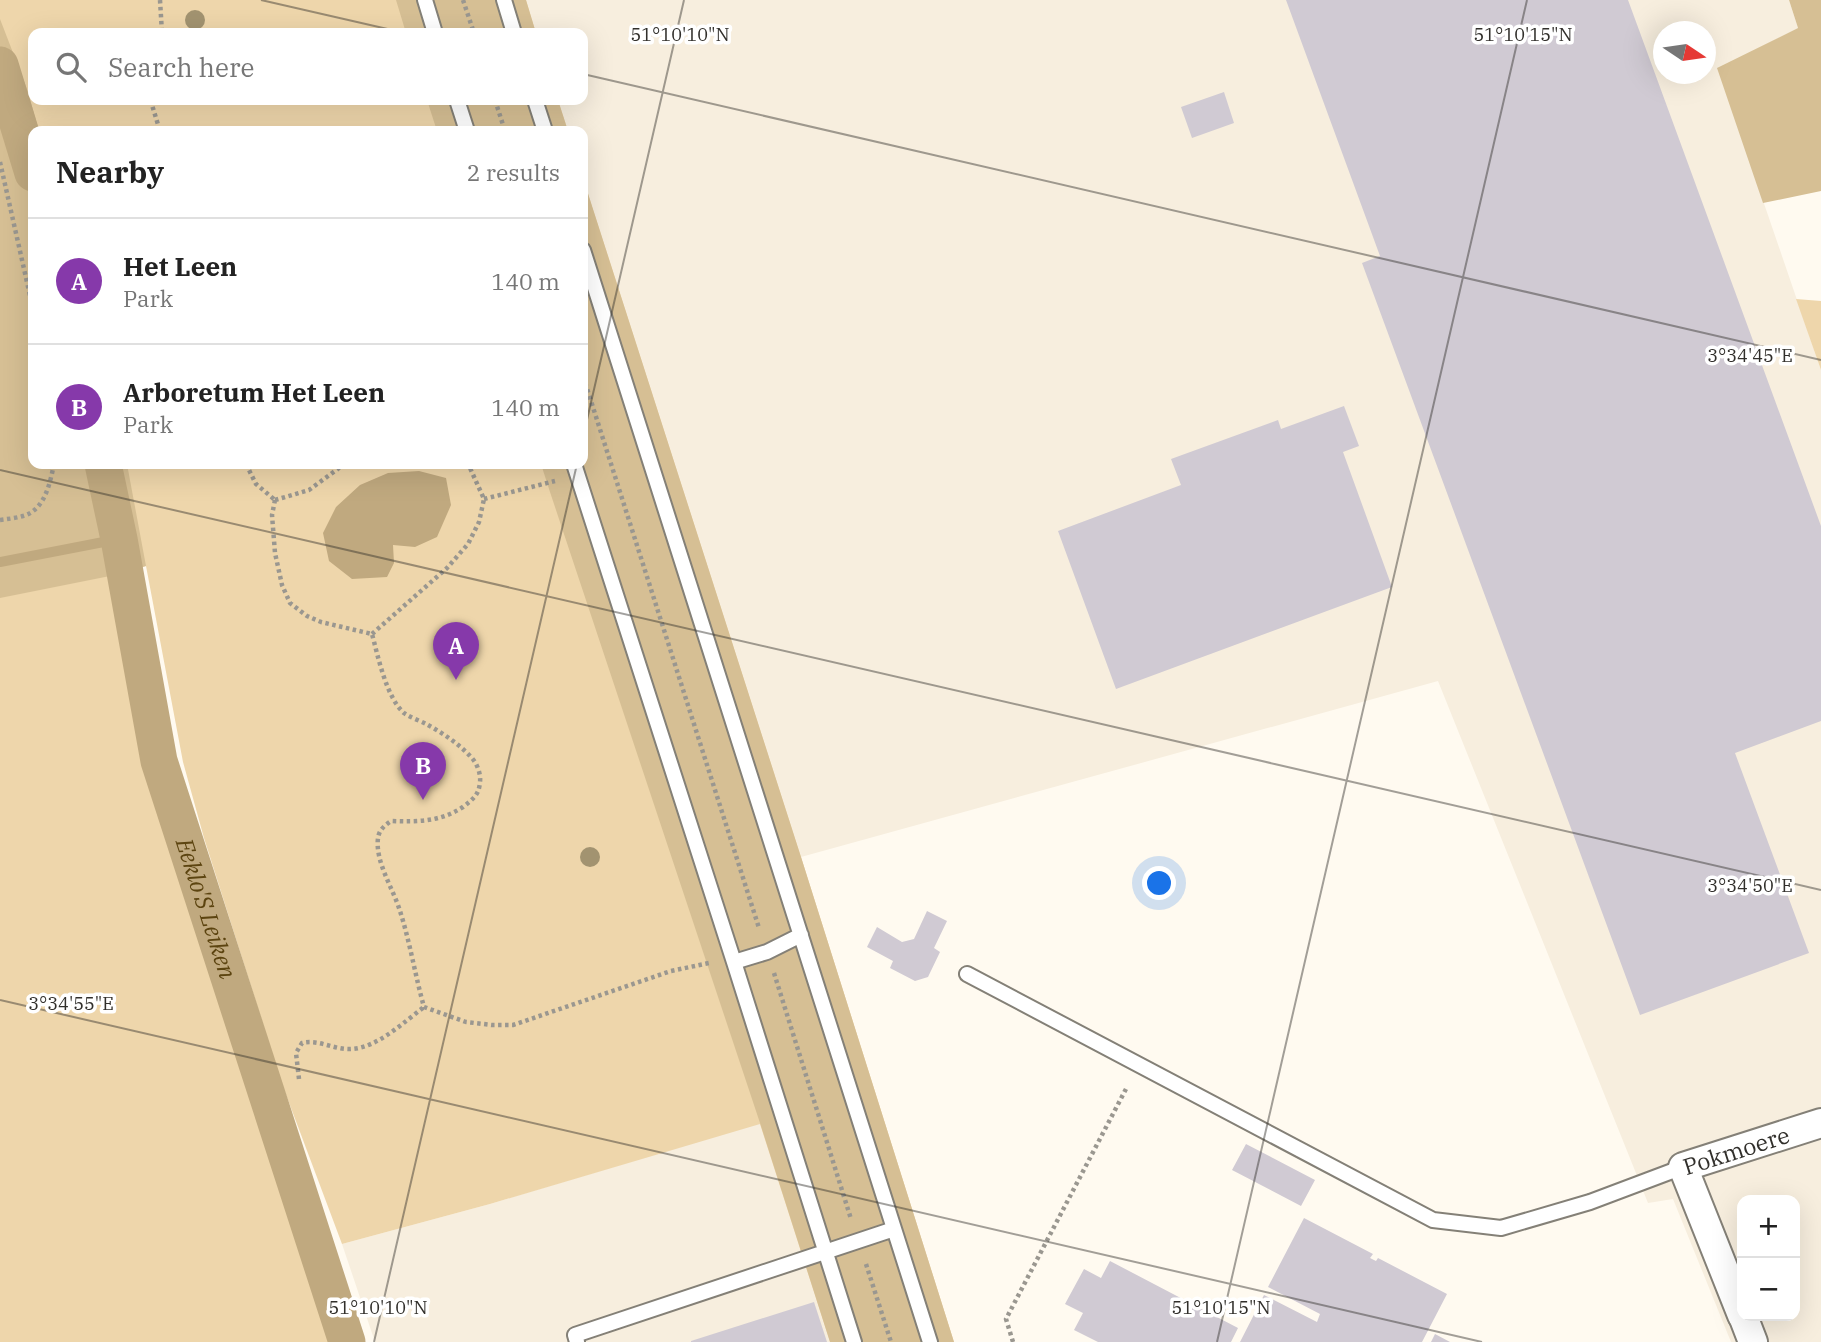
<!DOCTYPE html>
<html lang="en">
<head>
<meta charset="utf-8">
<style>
  :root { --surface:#fff; --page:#f6f6f6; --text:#222; --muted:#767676; --line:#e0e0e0; --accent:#8639aa }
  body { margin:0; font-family:"IBM Plex Serif",serif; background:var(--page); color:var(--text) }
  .controls { position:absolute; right:21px; bottom:21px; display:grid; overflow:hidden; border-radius:14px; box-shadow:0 7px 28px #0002 }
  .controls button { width:63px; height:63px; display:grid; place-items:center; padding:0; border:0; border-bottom:2px solid var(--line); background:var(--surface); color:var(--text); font:35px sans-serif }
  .compass { position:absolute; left:1653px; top:21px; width:63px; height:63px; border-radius:50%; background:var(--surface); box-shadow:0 7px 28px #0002; rotate:103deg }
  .you { position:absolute; left:1160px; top:884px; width:24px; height:24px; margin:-18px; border:5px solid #fff; border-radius:50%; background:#1a73e8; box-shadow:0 0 0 10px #1a73e833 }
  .badge { display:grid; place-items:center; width:46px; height:46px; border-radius:50%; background:var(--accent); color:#fff; font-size:23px; font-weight:700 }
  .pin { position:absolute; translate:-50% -58px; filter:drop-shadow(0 2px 4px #0008) }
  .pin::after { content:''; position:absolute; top:37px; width:24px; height:21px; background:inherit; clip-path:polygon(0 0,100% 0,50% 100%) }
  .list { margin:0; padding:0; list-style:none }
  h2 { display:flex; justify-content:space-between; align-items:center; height:91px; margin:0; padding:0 28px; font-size:30px }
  h2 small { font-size:23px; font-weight:400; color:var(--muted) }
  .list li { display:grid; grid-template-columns:46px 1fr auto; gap:21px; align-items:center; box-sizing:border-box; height:126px; padding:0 28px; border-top:2px solid var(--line) }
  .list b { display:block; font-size:26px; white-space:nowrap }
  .list p { margin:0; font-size:23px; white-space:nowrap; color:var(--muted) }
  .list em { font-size:23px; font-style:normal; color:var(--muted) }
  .icon { flex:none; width:38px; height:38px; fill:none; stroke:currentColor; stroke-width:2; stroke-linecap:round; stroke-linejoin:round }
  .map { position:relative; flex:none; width:1821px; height:1342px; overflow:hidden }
  .search { position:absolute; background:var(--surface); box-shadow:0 7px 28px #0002; left:28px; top:28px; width:560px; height:77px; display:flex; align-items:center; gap:18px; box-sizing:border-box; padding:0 24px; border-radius:14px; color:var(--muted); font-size:26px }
  .panel { position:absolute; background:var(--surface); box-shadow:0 7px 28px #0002; left:28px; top:126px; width:560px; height:343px; border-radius:14px }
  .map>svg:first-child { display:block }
  .built { fill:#f7eede; fill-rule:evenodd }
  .green { fill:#eed6ab }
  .forest { fill:#d6bf94 }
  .water { fill:#c0a97f }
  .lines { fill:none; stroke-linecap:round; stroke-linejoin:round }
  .stream { stroke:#c0a97f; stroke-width:10 }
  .canal { stroke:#c0a97f; stroke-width:37 }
  .building { fill:#d0cad3 }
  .service-casing { stroke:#848077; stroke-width:18 }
  .minor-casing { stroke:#848077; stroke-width:32 }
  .path { stroke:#9a9790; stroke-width:4.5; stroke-dasharray:3.5 3.5; stroke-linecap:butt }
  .service { stroke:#fff; stroke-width:14 }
  .minor { stroke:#fff; stroke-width:28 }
  .tree { fill:#a29370 }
  .ticks { fill:none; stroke:#312f2b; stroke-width:2; stroke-opacity:0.45 }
  .labels { text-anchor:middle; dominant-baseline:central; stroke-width:7; stroke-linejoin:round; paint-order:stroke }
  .street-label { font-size:23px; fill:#312f2b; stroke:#fff }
  .water-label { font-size:24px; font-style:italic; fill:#5c4410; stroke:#fff }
  .ticks-label { font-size:18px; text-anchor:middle; fill:#312f2b; stroke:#fff; stroke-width:7; stroke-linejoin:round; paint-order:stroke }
</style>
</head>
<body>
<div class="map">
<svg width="1821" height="1342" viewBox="0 0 1821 1342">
  <rect width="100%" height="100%" fill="#fffaf0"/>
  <path class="built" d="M526,0H1789L1798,28L1718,69L1821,370V1342H1731L1673,1199L1648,1203L1438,681L801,857L583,178V131H568L558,100H583V33H536ZM1664,32H1706V74H1664ZM1742,1200H1795V1316H1742Z
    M760,1123L830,1342H375L342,1244L490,1204Z"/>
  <path class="green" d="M0,0H526L536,33H33V100H558L568,131H33V464H583V178L801,857L954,1342H830L760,1124L490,1204L342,1244L282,1084L204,838L183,762L146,566L115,575L149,769L334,1342H0Z
    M1796,299L1821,301V370Z"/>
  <path class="forest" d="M396,0H526L536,33H406Z
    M1789,0H1821V191L1763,203L1717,68L1798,28Z
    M0,19L27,89L39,131H33V464H127L146,566L115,575L0,598Z
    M427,100H558L568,131H437Z
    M583,178L801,857L954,1342H830L760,1123L549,489L541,464H583Z"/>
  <path class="water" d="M419,471L446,478L451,505L437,537L415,547L393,545L394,563L387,577L352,579L329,561L323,533L336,507L360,485L388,473Z"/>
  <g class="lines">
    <path class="stream" d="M0,562L119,539"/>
    <g class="canal">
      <path d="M0,65L33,173"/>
      <path id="s1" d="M103,464L119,539L159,761L347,1342"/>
    </g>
  </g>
  <path class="building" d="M1286,0H1628L1821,526V721L1735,753L1809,953L1640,1015L1362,263L1380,256Z
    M1224,92L1234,123L1192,138L1181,107Z
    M1344,406L1359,446L1343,452L1392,587L1116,689L1058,531L1181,485L1171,459L1278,420L1281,429Z
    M927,911L947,921L934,948L940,952L928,977L915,981L890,968L893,961L867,947L877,927L902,942L914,939Z
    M1246,1144L1315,1180L1301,1206L1232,1170Z
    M1304,1218L1373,1254L1370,1258L1376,1261L1378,1258L1447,1294L1422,1342H1240L1264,1295L1317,1322L1320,1314L1268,1287Z
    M1110,1261L1238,1328L1231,1342H1098L1074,1330L1083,1313L1065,1304L1084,1269L1101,1278Z
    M814,1302L827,1342H691V1341Z
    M1435,1334L1450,1342H1431Z"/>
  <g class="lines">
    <g class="service-casing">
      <path id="service" d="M425,0L435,33
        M504,0L514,33
        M457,100L467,131
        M535,100L545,131
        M583,250L930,1342
        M574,464L734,962L854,1342
        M734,962L767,952L801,935
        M967,974L1433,1220L1501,1228L1590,1202L1683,1167
        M577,1342L575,1335L894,1229"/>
    </g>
    <g class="minor-casing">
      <g id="minor">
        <path id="s2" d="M1742,1315L1683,1167L1821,1123"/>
        <path d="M1743,1316L1753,1342"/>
      </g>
    </g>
    <path class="path" d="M160,0L162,33
      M463,0L474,33
      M153,100L152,105L160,131
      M495,100L505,131
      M0,162L33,309
      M583,376L759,928
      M246,464L256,484L275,500
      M484,499L555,481
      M275,500L272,515L275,553L282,585L290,603L307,616L321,622L372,634C378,656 386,697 404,713C411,718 421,721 428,725C444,734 459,744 471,757C477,763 481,774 480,782C479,795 473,799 463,807C440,822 417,822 391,821C385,825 379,830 378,838C375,862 393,888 400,911C410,942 415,975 424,1007L466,1022L492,1025H513L671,971L709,963
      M275,500L309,490L339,468L349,464
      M0,520C8,519 16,518 23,516C45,510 50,483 54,464
      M372,634L447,568L468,544L479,522L484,499L470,468L466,464
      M774,973L851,1219
      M299,1079L296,1053L302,1043C319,1039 334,1050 351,1049C377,1048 404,1022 424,1007
      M866,1264L891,1342
      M1013,1342L1006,1319L1127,1087"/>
    <use href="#service" class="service"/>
    <use href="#minor" class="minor"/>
  </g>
  <g class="tree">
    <circle cx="195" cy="20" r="10"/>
    <circle cx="590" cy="857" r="10"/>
  </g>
  <path class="ticks" d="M261,0L405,33M583,74L1821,360M583,437L684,0M0,470L1821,890M0,1000L1482,1342M374,1342L577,464M1217,1342L1527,0"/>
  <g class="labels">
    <g class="street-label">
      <text stroke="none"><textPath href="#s2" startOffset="215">Pokmoere</textPath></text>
    </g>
    <g class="water-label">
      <text stroke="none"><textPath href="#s1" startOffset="457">Eeklo'S Leiken</textPath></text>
    </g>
  </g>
  <g class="ticks-label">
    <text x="680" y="41">51°10'10"N</text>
    <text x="1523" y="41">51°10'15"N</text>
    <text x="1750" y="362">3°34'45"E</text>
    <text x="1750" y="892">3°34'50"E</text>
    <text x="71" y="1010">3°34'55"E</text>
    <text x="378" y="1314">51°10'10"N</text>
    <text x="1221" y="1314">51°10'15"N</text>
  </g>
</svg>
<div class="controls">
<button>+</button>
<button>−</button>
</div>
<svg class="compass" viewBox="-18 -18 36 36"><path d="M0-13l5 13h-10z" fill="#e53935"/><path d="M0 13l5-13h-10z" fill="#767676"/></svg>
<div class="you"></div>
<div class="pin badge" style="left:456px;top:680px">A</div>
<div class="pin badge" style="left:423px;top:800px">B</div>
<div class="search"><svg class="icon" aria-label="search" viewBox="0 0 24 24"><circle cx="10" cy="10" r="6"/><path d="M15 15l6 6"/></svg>Search here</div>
<section class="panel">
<h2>Nearby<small>2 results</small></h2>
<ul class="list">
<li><span class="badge">A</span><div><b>Het Leen</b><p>Park</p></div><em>140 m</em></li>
<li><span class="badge">B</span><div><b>Arboretum Het Leen</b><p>Park</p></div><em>140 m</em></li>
</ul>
</section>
</div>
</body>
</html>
